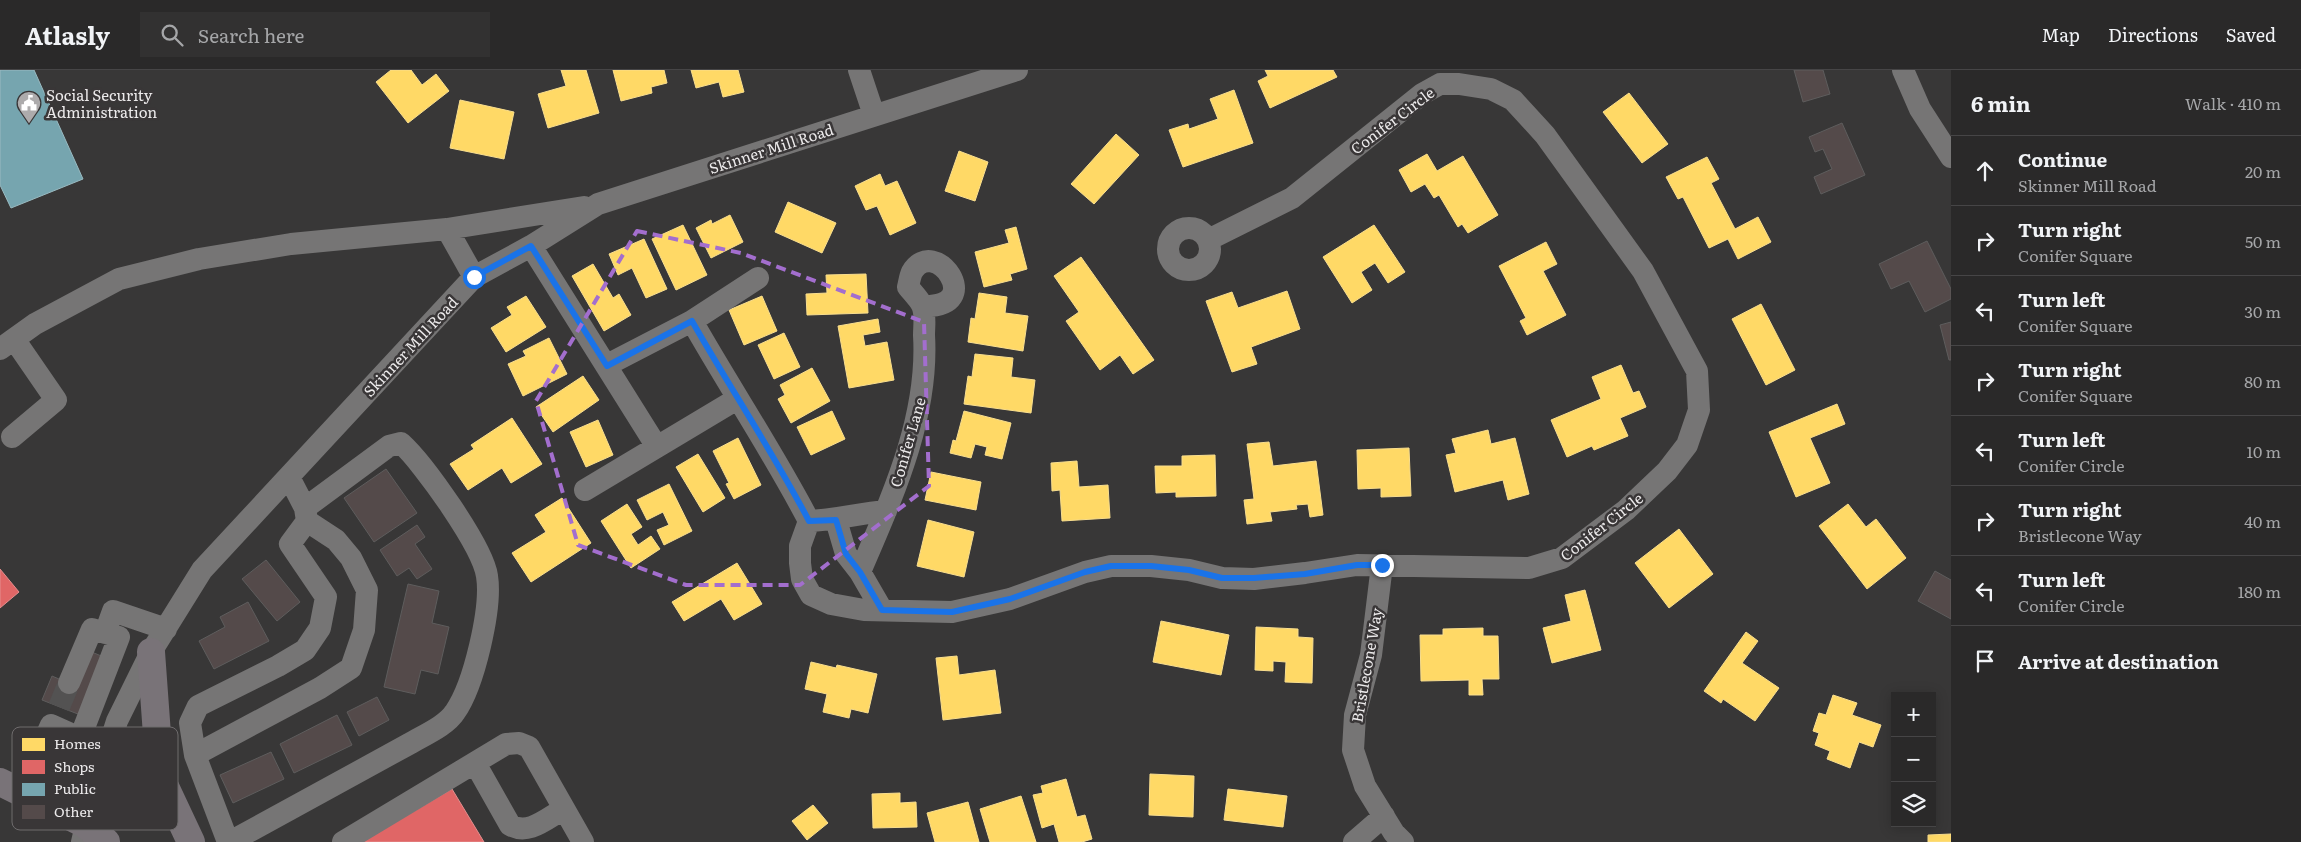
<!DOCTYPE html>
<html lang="en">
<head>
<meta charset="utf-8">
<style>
  :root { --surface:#2a2929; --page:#323131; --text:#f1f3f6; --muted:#a5a6a8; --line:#464546 }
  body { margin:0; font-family:Literata,serif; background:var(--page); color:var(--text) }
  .controls { position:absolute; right:15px; bottom:15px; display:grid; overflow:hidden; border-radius:0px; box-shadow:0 2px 12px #0003 }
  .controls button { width:45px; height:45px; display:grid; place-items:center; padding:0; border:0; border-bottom:1px solid var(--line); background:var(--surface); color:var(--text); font:25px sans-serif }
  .stop { position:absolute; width:15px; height:15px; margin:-11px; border:4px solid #1a73e8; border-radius:50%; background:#fff }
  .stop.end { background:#1a73e8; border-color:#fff; box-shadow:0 1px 5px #0008 }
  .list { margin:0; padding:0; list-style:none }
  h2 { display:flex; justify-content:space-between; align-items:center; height:65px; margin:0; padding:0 20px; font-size:21px }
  h2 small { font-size:16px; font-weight:400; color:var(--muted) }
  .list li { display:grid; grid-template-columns:32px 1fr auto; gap:15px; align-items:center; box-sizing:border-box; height:70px; padding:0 20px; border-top:1px solid var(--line) }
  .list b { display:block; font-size:19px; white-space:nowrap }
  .list p { margin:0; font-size:16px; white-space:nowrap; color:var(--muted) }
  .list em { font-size:16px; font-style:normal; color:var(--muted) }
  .icon { flex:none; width:28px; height:28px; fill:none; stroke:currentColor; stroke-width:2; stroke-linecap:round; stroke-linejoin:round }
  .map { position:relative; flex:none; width:1951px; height:772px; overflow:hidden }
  header { display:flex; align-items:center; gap:30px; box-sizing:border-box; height:70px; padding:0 25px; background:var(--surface); border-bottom:1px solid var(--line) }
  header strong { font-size:24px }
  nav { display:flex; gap:28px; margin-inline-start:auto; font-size:18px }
  .search { width:350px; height:45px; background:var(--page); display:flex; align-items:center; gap:12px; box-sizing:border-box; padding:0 18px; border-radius:0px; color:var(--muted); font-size:19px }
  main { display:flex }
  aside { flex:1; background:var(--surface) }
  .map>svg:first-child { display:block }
  .homes { fill:#ffd966; stroke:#f9de8e }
  .shops { fill:#e06666; stroke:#e48e8e }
  .public { fill:#76a5af; stroke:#99bac1 }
  .building { fill:#544a4a; stroke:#5e5d5d }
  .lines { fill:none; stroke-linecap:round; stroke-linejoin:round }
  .minor-tunnel { stroke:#535252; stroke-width:22; stroke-dasharray:22 11; stroke-linecap:butt }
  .minor { stroke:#767575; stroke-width:22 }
  .major { stroke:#797378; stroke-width:28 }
  .route { stroke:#1a73e8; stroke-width:6 }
  .marked { fill:none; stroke:#a36ece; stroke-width:4; stroke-dasharray:10 6; stroke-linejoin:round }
  .labels { text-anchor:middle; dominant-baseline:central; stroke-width:5; stroke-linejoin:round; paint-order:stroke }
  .poi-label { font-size:15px; fill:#eceaeb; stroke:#393637; text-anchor:start }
  .street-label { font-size:15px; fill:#eceaeb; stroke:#393637 }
  .key { fill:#393637; stroke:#6f6c6d; stroke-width:1 }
  .key-label { font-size:14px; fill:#eceaeb }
</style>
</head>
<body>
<header>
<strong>Atlasly</strong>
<div class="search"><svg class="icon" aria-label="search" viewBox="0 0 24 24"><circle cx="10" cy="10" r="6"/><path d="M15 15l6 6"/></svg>Search here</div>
<nav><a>Map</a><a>Directions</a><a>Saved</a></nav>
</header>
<main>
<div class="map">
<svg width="1951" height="772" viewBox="0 0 1951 772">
  <rect width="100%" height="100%" fill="#383737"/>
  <path class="homes" d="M391,0H411L422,15L436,4L449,21L408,53L376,12Z
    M561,0H586L599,43L548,58L538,24L566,16Z
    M613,0H664L667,13L651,17L652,23L621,31Z
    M691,0H738L744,22L723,27L719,12L696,18Z
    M1265,0H1333L1337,7L1270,38L1258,11L1268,6Z
    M1234,20L1253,73L1183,97L1169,60L1188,54L1189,59L1218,49L1210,29Z
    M1629,23L1668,74L1642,93L1603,42Z
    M460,30L514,42L504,89L450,78Z
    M1116,64L1139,85L1094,134L1071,114Z
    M959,81L988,92L975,131L945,121Z
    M1427,84L1437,101L1463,86L1498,145L1468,163L1462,154L1458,157L1439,125L1434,128L1425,114L1411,122L1399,100Z
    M1707,87L1719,109L1711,113L1735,159L1758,147L1771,172L1738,189L1728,169L1709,178L1683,127L1678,129L1666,107Z
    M880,104L885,116L897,111L916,153L890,165L877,136L866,140L855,116Z
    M788,132L836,153L822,183L775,162Z
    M730,145L743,172L711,188L696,158L711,150L712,154Z
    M683,155L707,205L676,220L652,169Z
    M1374,155L1405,202L1388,213L1375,193L1361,202L1372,220L1352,233L1323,187Z
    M1016,157L1027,199L1010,204L1012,210L984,217L975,182L1009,173L1005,160Z
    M644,169L667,219L646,228L632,198L618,205L609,184Z
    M1546,172L1557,194L1543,201L1566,245L1527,265L1520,251L1526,248L1499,196Z
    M1081,187L1154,290L1133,304L1120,285L1100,300L1066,251L1079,242L1054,206Z
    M593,194L613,228L619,224L631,245L604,261L572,206Z
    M866,204L868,243L807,245L806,224L827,223L826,205Z
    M1287,221L1300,259L1251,277L1257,294L1232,302L1206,231L1232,222L1238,238Z
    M979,223L1007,227L1005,243L1028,246L1023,281L968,272L971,248L975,249Z
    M526,226L546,257L506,282L491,258L512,245L507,237Z
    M762,226L777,261L744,275L729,240Z
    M1761,234L1795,300L1766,315L1732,249Z
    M878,249L880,262L863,265L865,276L887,272L894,310L849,318L838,256Z
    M784,263L800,297L774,309L758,275Z
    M549,268L567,304L523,326L508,294L526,286L523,281Z
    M975,284L1013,288L1011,307L1035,310L1031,343L964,334L968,306L972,307Z
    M1621,295L1633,323L1639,321L1646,337L1620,348L1628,366L1594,380L1592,376L1567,387L1551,350L1601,329L1592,307Z
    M812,298L830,331L791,353L778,329L785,325L780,315Z
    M583,306L599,330L553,362L536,337Z
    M1837,334L1845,354L1810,368L1830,413L1796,427L1769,362Z
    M832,341L845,369L811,385L797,357Z
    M964,341L1011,353L1002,389L985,385L987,377L975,374L971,388L950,383L953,370L956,371Z
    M512,348L542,394L511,413L502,398L468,420L450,394L474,379L471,375Z
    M598,350L613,385L586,397L570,362Z
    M1488,360L1491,374L1515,368L1529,424L1508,430L1503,410L1455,422L1446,385L1456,383L1452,369Z
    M738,368L761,415L734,429L726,414L729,413L713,381Z
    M1269,372L1273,396L1316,391L1323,445L1310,447L1308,434L1296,435L1297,439L1270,442L1272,451L1247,454L1244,430L1254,429L1247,374Z
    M1409,378L1411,426L1381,427V418L1358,419L1357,380Z
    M698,384L725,428L703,442L676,397Z
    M1215,385L1216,426L1176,427V422L1156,423L1155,396H1182V386Z
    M1077,391L1079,417L1108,415L1110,448L1062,451L1060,420L1052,421L1051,393Z
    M931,402L981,412L976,440L925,430Z
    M669,414L692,461L664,475L657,460L669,455L663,442L647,450L637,430Z
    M562,428L591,473L531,512L512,483L546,462L535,445Z
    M627,434L642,457L631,464L638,475L651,466L660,479L631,498L601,451Z
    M1848,434L1866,457L1876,449L1906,488L1867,519L1819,456Z
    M928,450L974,462L964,507L917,496Z
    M1679,459L1713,504L1669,538L1635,493Z
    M737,493L762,534L734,550L721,529L684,551L672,532Z
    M1585,520L1601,580L1552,593L1543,558L1571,551L1565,525Z
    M1161,551L1229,565L1221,605L1153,592Z
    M1256,557L1298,559V567L1313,568L1312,613L1285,612L1286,592L1273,591V601L1255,600Z
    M1483,558V566H1498L1499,609H1482L1483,625H1469V610L1421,611L1420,565H1443V559Z
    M1746,562L1758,571L1742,593L1779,618L1755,651L1723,629L1721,633L1704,621Z
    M957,586L959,605L995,600L1001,643L943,650L936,588Z
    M811,592L836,598L837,595L877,604L868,643L851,639L849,648L823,642L827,624L805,619Z
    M1833,625L1857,633L1852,645L1881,655L1873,677L1859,672L1850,698L1827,689L1830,681L1815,675L1819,663L1813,661L1819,643L1826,645Z
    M1150,704L1194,706L1193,747L1149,745Z
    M1066,709L1077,747L1085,745L1092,769L1082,772H1059L1054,754L1042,758L1033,725L1043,723L1041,716Z
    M1228,719L1287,726L1283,757L1224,750Z
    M900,723V733L916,732L917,757L873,758L872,724Z
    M1021,726L1036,772H990L980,739Z
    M968,732L979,772H935L927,743Z
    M813,735L828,753L807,770L792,751Z
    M1951,764V772H1928V765Z"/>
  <path class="shops" d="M0,499L19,522L0,538Z
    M452,719L484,772H361Z"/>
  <path class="public" d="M0,0H34L83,109L11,138L0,115Z"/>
  <path class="building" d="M1794,0H1823L1830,24L1803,32Z
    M1842,53L1865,105L1821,124L1814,107L1832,99L1823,79L1815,82L1809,67Z
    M1927,171L1951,219V229L1925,242L1909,211L1891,219L1879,194Z
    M1951,252V290H1949L1940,255Z
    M386,399L417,443L374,472L344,428Z
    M417,455L425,467L415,474L432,499L417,509L409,498L397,506L380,480Z
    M266,490L300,532L277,551L242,509Z
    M1935,501L1951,510V549L1918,531Z
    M408,514L439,521L432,553L449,557L438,604L421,600L415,624L384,617Z
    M248,532L269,571L214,599L199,571L225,557L220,547Z
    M87,580L106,588L83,646L42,630L52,606L73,615Z
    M377,627L389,650L359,666L347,642Z
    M337,645L352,675L294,703L280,674Z
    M271,682L284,709L233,733L220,705Z"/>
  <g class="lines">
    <path class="minor-tunnel" d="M59,637L69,613"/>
    <path class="minor" d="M859,0L874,45
      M1903,0L1920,39L1951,87
      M1168 179a21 21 0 1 1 42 0a21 21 0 1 1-42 0Z
      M447,159L474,207
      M531,176L657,377
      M692,251C730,318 773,382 809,451
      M0,279L35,254L119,209L199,189L291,174L447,159L584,137
      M607,295L692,251L758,208
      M12,367L56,330L14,269
      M585,420L737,329
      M886,441C860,443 835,450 809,451L800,476V493L802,509L811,525L831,534L864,540L952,542L1010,529L1085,502L1111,496H1151L1189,500L1222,508L1254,509L1305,503L1357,495L1529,498L1562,488L1626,440L1667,401L1687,375L1699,340L1697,301L1643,201L1545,65L1513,30L1491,19L1459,14H1440L1422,24L1292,128L1208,170
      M836,450L846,484L860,502L882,540
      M1382,495L1371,585L1355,645L1353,680L1365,716L1394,763L1403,772
      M860,502C892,427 929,348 924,265C924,257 926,243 922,235C919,229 913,223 908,217C909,213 910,206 912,202C934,164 988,238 923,236
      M105,563L113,541L166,559
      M195,685L320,618L351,598L364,560L367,520L351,488L336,470L307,451
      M475,693L510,755C529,766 547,748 564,739
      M21,723L51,655L80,668L119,567L92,559L69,613
      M82,772L93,726L117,651L151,582L202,500L474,207L531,176L598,134L1017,0
      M228,772L195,685L190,653L198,636L278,596L305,580L320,558L326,527L290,474L307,451L305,438L289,407
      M230,772L409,674C424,665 446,656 455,642C474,615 492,538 487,506C483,477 424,394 401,373L389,376L305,438
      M343,772L506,674L519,673L529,677L583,772
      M1354,772L1384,746"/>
    <path class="major" d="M151,582L160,706L191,772
      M0,712L85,754L106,772"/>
  </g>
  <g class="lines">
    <path class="route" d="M474,207L531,176L607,296L692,251C730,318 773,382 809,451L836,450L846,484L860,502L882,540L952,542L1010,529L1085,502L1111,496H1151L1189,500L1222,508H1254L1305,504L1357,495H1382"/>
  </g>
  <path class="marked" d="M637,161L741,183L924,252L929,416L800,515H686L578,475L536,331Z"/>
  <defs>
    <g id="civic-pin" transform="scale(1.25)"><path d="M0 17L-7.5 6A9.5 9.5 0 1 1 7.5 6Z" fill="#adabac" stroke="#393637"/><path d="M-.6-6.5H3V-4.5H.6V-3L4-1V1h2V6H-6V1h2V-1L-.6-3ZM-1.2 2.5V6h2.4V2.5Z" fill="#fff"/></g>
  </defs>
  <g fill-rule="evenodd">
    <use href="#civic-pin" x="29" y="33"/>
  </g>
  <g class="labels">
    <g class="poi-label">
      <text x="46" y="24">Social Security<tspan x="46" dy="17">Administration</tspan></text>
    </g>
    <g class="street-label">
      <text transform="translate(1392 50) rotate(-37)">Conifer Circle</text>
      <text transform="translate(771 78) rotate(-18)">Skinner Mill Road</text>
      <text transform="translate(410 276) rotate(-47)">Skinner Mill Road</text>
      <text transform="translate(907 372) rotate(-74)">Conifer Lane</text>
      <text transform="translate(1601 456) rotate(-38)">Conifer Circle</text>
      <text transform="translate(1366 595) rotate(-80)">Bristlecone Way</text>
    </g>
  </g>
  <rect x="12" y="657" width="166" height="103" rx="8" class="key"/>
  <rect x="22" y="668" width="23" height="13" fill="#ffd966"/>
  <rect x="22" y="690" width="23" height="14" fill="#e06666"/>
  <rect x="22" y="713" width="23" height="13" fill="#76a5af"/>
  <rect x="22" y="735" width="23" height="14" fill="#544a4a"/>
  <g class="key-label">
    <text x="54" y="679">Homes</text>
    <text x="54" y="702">Shops</text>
    <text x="54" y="724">Public</text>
    <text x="54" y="747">Other</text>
  </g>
</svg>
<div class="controls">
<button>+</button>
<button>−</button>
<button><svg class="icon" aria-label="layers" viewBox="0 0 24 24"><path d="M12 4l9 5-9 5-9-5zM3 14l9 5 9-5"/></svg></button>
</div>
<div class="stop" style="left:474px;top:207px"></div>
<div class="stop end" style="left:1382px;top:495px"></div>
</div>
<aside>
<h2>6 min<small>Walk · 410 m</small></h2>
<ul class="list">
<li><svg class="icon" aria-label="ahead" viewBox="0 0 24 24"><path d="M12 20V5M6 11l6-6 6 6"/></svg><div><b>Continue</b><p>Skinner Mill Road</p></div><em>20 m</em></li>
<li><svg class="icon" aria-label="right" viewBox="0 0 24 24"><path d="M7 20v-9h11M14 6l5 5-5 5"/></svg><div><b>Turn right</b><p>Conifer Square</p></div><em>50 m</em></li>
<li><svg class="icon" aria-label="left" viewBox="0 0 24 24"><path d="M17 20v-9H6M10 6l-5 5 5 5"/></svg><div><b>Turn left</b><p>Conifer Square</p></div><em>30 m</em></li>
<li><svg class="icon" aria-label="right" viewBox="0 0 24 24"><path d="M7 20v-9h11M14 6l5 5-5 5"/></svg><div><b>Turn right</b><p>Conifer Square</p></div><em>80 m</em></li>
<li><svg class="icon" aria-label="left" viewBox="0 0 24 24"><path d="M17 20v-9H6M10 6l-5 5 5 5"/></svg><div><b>Turn left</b><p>Conifer Circle</p></div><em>10 m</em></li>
<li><svg class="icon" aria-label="right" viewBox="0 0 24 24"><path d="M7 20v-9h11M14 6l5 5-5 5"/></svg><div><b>Turn right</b><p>Bristlecone Way</p></div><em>40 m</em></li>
<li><svg class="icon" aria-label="left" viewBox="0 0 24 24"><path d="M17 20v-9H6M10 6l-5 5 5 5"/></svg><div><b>Turn left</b><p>Conifer Circle</p></div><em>180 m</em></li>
<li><svg class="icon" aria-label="arrive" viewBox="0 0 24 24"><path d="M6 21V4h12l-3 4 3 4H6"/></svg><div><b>Arrive at destination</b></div></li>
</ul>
</aside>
</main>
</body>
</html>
